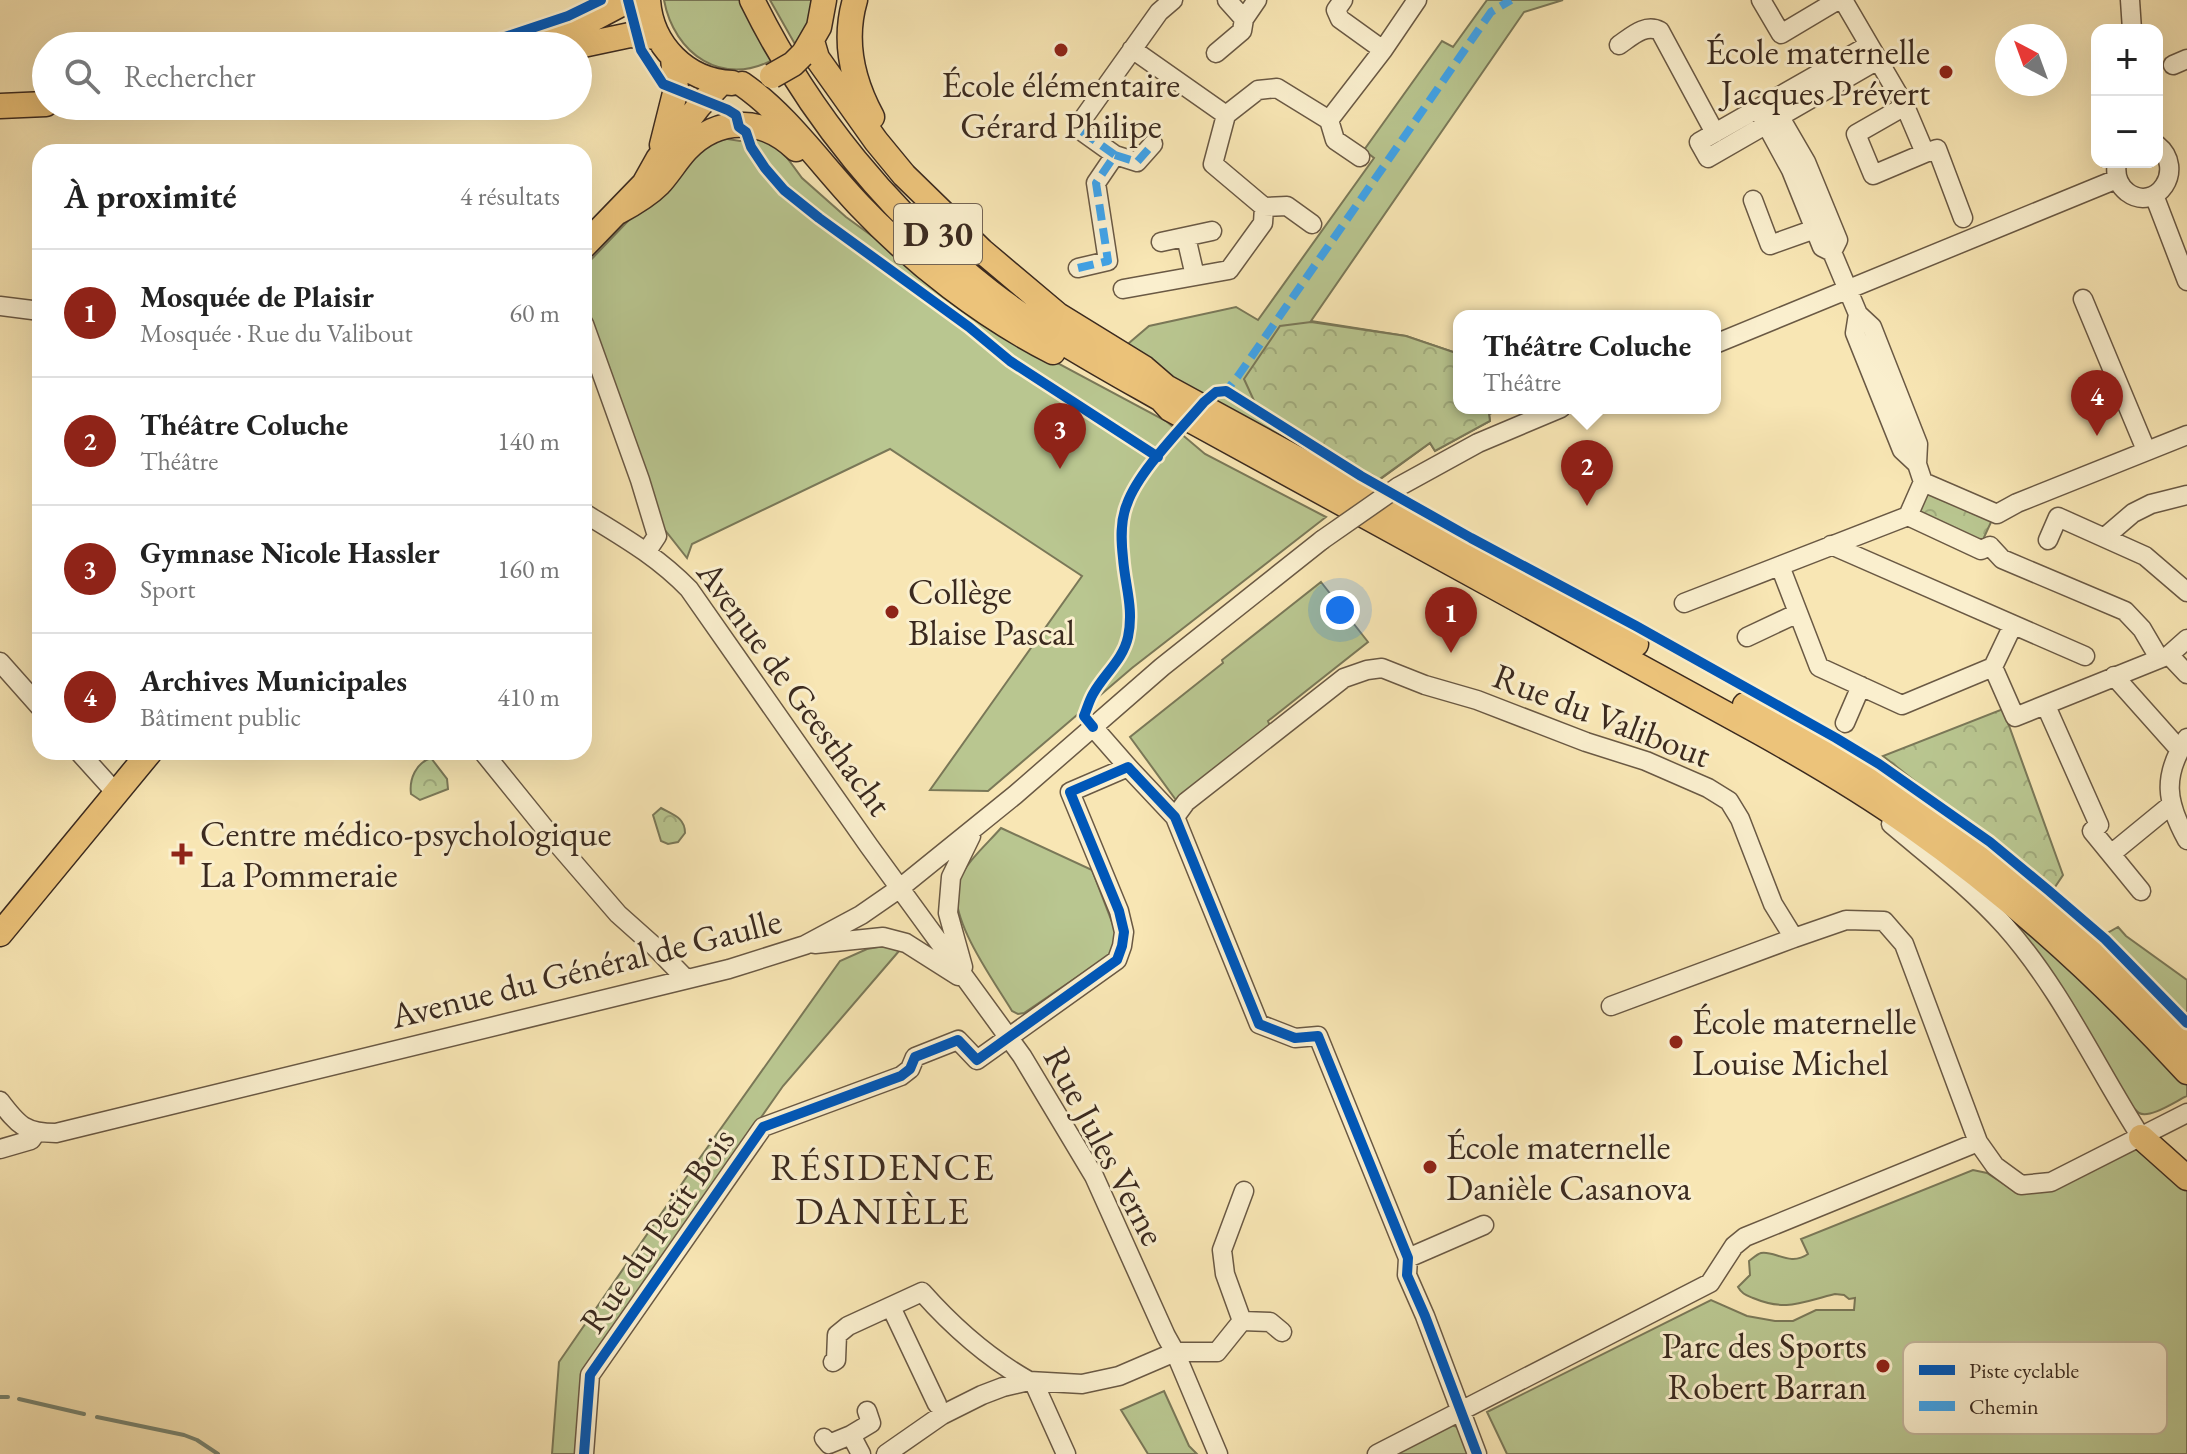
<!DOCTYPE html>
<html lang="fr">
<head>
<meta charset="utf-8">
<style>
  :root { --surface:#fff; --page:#f6f6f6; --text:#222; --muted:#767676; --line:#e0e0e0; --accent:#8f2418 }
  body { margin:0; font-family:"EB Garamond",serif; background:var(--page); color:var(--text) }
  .controls { position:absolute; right:24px; top:24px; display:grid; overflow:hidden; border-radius:16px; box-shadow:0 8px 32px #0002 }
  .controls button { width:72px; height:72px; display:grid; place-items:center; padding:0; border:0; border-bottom:2px solid var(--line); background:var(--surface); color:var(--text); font:40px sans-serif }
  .compass { position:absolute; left:1995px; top:24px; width:72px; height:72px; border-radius:50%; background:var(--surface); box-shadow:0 8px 32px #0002; rotate:319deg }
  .you { position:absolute; left:1340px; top:610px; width:28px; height:28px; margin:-20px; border:6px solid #fff; border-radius:50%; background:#1a73e8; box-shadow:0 0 0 12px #1a73e833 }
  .badge { display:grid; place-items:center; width:52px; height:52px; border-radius:50%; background:var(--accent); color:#fff; font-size:26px; font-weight:700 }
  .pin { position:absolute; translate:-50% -66px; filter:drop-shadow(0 2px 4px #0008) }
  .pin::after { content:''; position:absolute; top:42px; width:28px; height:24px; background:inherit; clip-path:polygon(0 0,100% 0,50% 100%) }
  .popup { position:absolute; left:1453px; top:310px; width:268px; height:104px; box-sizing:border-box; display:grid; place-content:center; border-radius:16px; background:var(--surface); filter:drop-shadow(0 2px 6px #0005); font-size:26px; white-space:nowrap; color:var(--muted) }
  .popup b { font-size:30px; color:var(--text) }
  .popup::after { content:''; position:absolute; left:50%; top:100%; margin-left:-16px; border:16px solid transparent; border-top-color:var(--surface) }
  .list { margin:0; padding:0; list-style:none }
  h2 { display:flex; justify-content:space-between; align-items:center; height:104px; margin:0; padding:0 32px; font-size:34px }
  h2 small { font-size:26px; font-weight:400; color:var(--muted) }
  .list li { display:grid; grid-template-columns:52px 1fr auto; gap:24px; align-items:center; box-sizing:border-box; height:128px; padding:0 32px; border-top:2px solid var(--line) }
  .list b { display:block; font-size:30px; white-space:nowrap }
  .list p { margin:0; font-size:26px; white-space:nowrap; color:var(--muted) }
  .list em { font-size:26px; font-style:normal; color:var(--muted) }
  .icon { flex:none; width:44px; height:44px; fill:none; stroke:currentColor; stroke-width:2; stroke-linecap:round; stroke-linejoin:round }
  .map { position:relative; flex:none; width:2187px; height:1454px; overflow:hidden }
  .search { position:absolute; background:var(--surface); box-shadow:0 8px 32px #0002; left:32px; top:32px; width:560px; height:88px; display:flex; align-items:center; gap:20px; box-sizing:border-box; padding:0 28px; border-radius:44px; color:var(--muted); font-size:30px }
  .panel { position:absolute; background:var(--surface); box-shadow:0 8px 32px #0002; left:32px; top:144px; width:560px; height:616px; border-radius:24px }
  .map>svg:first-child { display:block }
  .green { fill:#b9c690; stroke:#7a7858; stroke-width:2 }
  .park { fill:url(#park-crowns); stroke:#7a7858; stroke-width:2 }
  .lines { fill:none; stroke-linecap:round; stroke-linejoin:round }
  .stream { stroke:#778471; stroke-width:4 }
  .minor-casing { stroke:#6a5944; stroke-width:21 }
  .major-casing { stroke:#3b2a1f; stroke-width:27 }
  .minor { stroke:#faefce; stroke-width:18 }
  .major { stroke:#ecc37a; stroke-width:24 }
  .minor-bridge-casing { stroke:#6a5944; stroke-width:21; stroke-linecap:butt }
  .major-bridge-casing { stroke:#3b2a1f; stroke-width:27; stroke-linecap:butt }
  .minor-bridge { stroke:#faefce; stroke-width:18 }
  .major-bridge { stroke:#ecc37a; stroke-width:24 }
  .quiet { stroke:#3fa3ea; stroke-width:8; stroke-dasharray:16 8; stroke-linecap:butt }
  .cycleway-casing { stroke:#faefce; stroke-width:15 }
  .cycleway { stroke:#0057b8; stroke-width:10 }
  .poi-dot { fill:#8f2418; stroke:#faefce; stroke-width:3 }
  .labels { text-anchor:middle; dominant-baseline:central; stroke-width:6; stroke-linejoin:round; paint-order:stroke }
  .shield { fill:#faefce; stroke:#746554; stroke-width:2 }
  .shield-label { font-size:34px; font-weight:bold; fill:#3b2a1f }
  .poi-label { font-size:36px; fill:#3b2a1f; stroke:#faefce; text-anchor:start }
  .street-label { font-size:36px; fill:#3b2a1f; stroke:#faefce }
  .neighbourhood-label { font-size:38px; letter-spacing:2px; fill:#3b2a1f; stroke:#faefce }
  .key { fill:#faefce; stroke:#c1b49a; stroke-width:2 }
  .key-label { font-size:22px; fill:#3b2a1f }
</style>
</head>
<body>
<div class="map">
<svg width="2187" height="1454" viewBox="0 0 2187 1454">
  <defs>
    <pattern id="park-crowns" width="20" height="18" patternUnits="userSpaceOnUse" patternTransform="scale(2)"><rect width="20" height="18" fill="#b9c690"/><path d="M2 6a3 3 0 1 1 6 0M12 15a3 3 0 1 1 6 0" fill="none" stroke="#a0aa7c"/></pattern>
  </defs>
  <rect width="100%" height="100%" fill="#f8e6b4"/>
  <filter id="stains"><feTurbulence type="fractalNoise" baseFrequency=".0025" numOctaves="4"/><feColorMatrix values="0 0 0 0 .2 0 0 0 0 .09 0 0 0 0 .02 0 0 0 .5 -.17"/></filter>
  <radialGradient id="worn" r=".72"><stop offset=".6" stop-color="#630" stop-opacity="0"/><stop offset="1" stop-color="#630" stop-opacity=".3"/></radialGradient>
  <path class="green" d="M664,0H745L774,59C723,88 674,54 664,0Z
    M770,0H814L804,35L796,46Z
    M1487,0H1563L1524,12L1311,321L1406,336L1459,354V408H1504L1489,414L1490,421L1435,451L1430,443L1378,481L1367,486L1128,353L1129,343L1149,326L1236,307L1258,320L1374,158L1364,150L1442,41L1453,47Z
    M715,137L740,141L756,138L771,144L785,155L802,178L846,217L1018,342L1166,421L1205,454L1326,517L1132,668L988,791L930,790L1082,576L890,449L692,544L687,558L661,525L584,312V267L651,197Z
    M1321,582L1368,642L1268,721L1270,726L1176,800L1130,737L1223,663L1222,660Z
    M1001,828L1092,870L1115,930L1116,944L1111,954L1024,1013L1018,1014L1012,1011C994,981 946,916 958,882C966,862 987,844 1001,828Z
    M1958,870L2004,904L2187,1082V1096C2176,1101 2150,1119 2139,1113C2138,1112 2130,1105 2129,1104Z
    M2118,927L2126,936L2187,980V1017L2104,935Z
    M878,947H890L899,951L783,1086L585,1370L577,1454H552L559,1362L692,1169L840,961L867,949Z
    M2139,1149L2187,1182V1454H1507L1487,1412L1711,1300L1747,1316L1775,1321H1793L1816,1310H1854L1855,1298L1849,1299L1844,1295L1835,1294C1801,1302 1787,1312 1753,1298C1746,1295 1742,1294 1738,1287L1750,1275L1749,1261C1752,1259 1757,1254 1761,1253C1774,1250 1790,1267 1808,1254L1801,1239L1973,1170L1987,1173L2010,1188L2126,1152Z
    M1164,1391L1189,1446L1197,1454H1148L1121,1410Z
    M1451,1425L1461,1428L1469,1454H1392Z"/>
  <path class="park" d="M1311,322L1406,336L1459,354V408H1504L1489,414L1490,421L1435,451L1430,443L1374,483L1256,405L1244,379L1280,326Z
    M1928,491L1992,520L1981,544L1917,514Z
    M2003,709L2063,875L2053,890L1883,756Z
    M431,758L447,779L448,789L420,800L411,794C409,779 416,763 431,758Z
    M661,808C674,815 685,818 685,833L678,842L668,844L661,841L653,815Z"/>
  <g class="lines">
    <path class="stream" d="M0,1397H8
      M19,1399L84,1414
      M97,1417L184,1435L197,1440L218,1454"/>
    <g class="minor-casing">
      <path id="minor" d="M1227,0L1244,19L1257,0
        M1343,0L1336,10L1340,19L1383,50
        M1761,0L1781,34L1838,0
        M1843,0L1905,106L1925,153L1937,149L1963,218
        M2130,0L2132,30
        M1619,45C1631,37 1645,23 1660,31L1715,133
        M1869,45L1699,142L1708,158L1878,60
        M1132,49L1226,115
        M1216,53L1242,31L1244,19
        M2173,65L2187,59
        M1905,106L1856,134L1873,175L1925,153
        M1761,115L1791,170L1822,247L1832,252L1838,240L1806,162L1774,107
        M1329,120L1335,140L1360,157
        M1115,155L1137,162L1153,144
        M2117,162C2115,173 2117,184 2127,192C2156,214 2187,169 2157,145
        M2154,195L2187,281
        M1753,200L1770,245L1815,229
        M1264,207L1287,206L1312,224
        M1186,237L1195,276
        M1161,242L1212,231
        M1832,252L1858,314L1872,327L1918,444L1917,464L1923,482L1908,516L1981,550L1990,546
        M1078,268L1108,261L1096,183L1115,155L1080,130V123L1159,12L1173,0
        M1123,289L1229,270L1263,223L1264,207L1213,164L1226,115L1258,90L1277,88L1329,120L1383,50L1417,0
        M2083,299L2146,450
        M0,306L40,311
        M1858,314L1855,333L1902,450L1917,464
        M584,324L640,480L657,536L647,551
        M1715,344L2117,179
        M1923,482L1997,514
        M1398,487L1478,443L1561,408
        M584,513C623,537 657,556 689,589L869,846L1022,1056L1094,1176L1166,1336L1175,1352L1218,1454
        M1997,514L2017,503L2187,435
        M2105,537L2133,513L2151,504L2187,495
        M2048,540L2058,517L2145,556L2187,592
        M1831,545L2085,656
        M1990,546L2002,559L2125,611L2142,629L2159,658
        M1780,566L1819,667L1902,705L1993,667L2013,625
        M1684,603L1908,516
        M1747,637L1798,613
        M2169,655L2187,674
        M0,662L40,707
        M1993,667L2015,717L2169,655L2187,639
        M2114,676L2179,749
        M2046,706L2099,825L2092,831L2141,891
        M1845,723L1861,686
        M1093,727L1128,767
        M2187,738C2162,776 2166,802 2187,840
        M79,752L116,793
        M483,752L555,841L618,914L655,947L686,979
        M1175,817L1186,802L1344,678L1367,670L1382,668L1425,685L1477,700L1586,742L1646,761L1708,788L1729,801L1740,819L1773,904L1794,938L1846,920L1884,921L1904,944L1978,1142
        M1891,824C1930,857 1971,888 2005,926C2061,989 2096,1067 2141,1137
        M2111,854L2172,804
        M815,944L883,937L906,943L958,976
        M963,967L948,913L951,877L971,836
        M1611,1006L1794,938
        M0,1101C18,1125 25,1133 56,1133L729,969L805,945L861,915L900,888L1015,795L1162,667L1322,540
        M0,1149L31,1140L36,1133
        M1408,1258L1484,1225
        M891,1307L937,1404
        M1242,1321L1225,1274L1222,1250L1244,1191
        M833,1362L836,1360L837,1335L848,1326L922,1292C954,1328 988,1358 1029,1381
        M1034,1383L1066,1454
        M851,1435L871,1423L867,1411
        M824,1438L829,1444L851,1435L861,1454
        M584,1454L590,1375L763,1127L901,1076L910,1069L915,1057L958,1040L977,1060L1117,960L1122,946L1124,932L1119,911L1070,792L1128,767L1175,817L1259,1024L1295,1038L1318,1036L1408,1258L1407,1275L1425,1316L1477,1454
        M886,1454L942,1415L982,1395L1003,1387L1029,1381L1082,1384L1119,1376L1175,1352H1217L1242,1321L1270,1322L1282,1332
        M1377,1454L1710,1283L1734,1246L1745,1237L1978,1142L1995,1166L2021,1185L2051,1182L2187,1113"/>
    </g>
    <g class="major-casing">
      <path id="major" d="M648,0C651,45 686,81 732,83
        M752,0C808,114 891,215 991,293C1044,334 1103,366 1161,399L1170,409L1759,732C1811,761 1862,791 1910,825C2012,897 2103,980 2187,1072
        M855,0C843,41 852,80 872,117
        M812,41L817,58L876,141L904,175L982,251L1058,315L1144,368L1166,387
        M524,46L574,29L629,0
        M578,46L630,35L658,37
        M804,53L819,27L824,0
        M742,84C788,116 821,165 860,206C914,263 984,317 1053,352
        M0,106L46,104
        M662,145L676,89L673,58
        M618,212C633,204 647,196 659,184C669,173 676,161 686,150C718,116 763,117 796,149
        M584,246L644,184L658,159L699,106L721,83
        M1151,381L1166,387L1636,644
        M1745,705C1775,722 1806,737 1835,756C1906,800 1975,847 2039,901C2092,946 2140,995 2187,1046
        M0,934L150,752
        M2141,1137L2187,1178"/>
    </g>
    <use href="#minor" class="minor"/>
    <use href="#major" class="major"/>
    <g class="minor-bridge-casing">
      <path id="minor-bridge" d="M1322,540L1398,487"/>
    </g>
    <g class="major-bridge-casing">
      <path id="major-bridge" d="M772,76L793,64L802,55"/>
    </g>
    <use href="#minor-bridge" class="minor-bridge"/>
    <use href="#major-bridge" class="major-bridge"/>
    <path class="quiet" d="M1115,155L1137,162L1153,144
      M1078,268L1108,261L1096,183L1115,155L1080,130
      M1220,392L1226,391L1238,376L1491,12L1511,0"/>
    <g class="cycleway-casing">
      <path id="cycleway" d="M628,0L641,50L663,84L728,110L736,115L739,127L746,132L751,147L765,168L784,190L819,218L969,327L1010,361L1158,457
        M478,46L568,16L601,0
        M1093,727L1084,716C1087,709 1089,701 1093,694C1104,674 1123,660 1128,637C1134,608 1125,586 1123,558C1121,540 1120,521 1127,504C1138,472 1181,429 1204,402L1216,392L1226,391L1361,476L1471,538L1636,626L1836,738L1879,764L1990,842L2048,890L2105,939L2187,1023
        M584,1454L590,1375L763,1127L901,1076L910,1069L915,1057L958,1040L977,1060L1117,960L1122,946L1124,932L1119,911L1070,792L1128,767L1175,817L1259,1024L1295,1038L1318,1036L1408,1258L1407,1275L1425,1316L1477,1454"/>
    </g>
    <use href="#cycleway" class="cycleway"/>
  </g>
  <g class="poi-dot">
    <circle cx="1061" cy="50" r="8"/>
    <circle cx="1946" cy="72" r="8"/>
    <circle cx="892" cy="612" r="8"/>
    <path d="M178 842h8v8h8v8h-8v8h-8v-8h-8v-8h8z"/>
    <circle cx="1676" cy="1042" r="8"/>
    <circle cx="1430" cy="1167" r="8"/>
    <circle cx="1883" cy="1366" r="8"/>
  </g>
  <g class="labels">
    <rect class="shield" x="894" y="204" width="88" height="60" rx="6"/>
    <g class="shield-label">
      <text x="938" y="234">D 30</text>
    </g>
    <g class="poi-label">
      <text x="1930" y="51" text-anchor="end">École maternelle<tspan x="1930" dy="41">Jacques Prévert</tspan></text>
      <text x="1061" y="84" text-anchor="middle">École élémentaire<tspan x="1061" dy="41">Gérard Philipe</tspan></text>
      <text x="908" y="591">Collège<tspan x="908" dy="41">Blaise Pascal</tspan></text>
      <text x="200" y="833">Centre médico-psychologique<tspan x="200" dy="41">La Pommeraie</tspan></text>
      <text x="1692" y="1021">École maternelle<tspan x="1692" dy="41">Louise Michel</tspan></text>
      <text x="1446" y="1146">École maternelle<tspan x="1446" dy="41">Danièle Casanova</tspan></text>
      <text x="1867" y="1345" text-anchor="end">Parc des Sports<tspan x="1867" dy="41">Robert Barran</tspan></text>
    </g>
    <g class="street-label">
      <text transform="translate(795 688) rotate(54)">Avenue de Geesthacht</text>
      <text transform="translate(1602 715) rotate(21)">Rue du Valibout</text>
      <text transform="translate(586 968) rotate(-14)">Avenue du Général de Gaulle</text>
      <text transform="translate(1105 1146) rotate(62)">Rue Jules Verne</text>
      <text transform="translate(657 1230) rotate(-55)">Rue du Petit Bois</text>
    </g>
    <g class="neighbourhood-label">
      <text x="883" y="1166">RÉSIDENCE<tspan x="883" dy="44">DANIÈLE</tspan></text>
    </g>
  </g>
  <rect x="1903" y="1342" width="264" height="92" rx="12" class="key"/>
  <rect x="1919" y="1365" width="36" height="10" fill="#0057b8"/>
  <rect x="1919" y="1401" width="36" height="10" fill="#3fa3ea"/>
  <g class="key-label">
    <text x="1969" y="1378">Piste cyclable</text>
    <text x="1969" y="1414">Chemin</text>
  </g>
  <rect width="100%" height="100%" filter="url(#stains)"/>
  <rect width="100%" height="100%" fill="url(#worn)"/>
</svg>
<div class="controls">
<button>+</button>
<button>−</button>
</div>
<svg class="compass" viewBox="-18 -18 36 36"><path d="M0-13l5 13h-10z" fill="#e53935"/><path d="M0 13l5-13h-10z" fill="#767676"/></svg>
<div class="you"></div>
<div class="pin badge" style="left:1451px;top:653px">1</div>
<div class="pin badge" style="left:1587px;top:506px">2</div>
<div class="popup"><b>Théâtre Coluche</b>Théâtre</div>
<div class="pin badge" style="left:1060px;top:469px">3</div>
<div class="pin badge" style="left:2097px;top:436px">4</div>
<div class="search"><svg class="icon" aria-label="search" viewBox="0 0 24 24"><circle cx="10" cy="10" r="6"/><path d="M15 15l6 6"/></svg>Rechercher</div>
<section class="panel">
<h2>À proximité<small>4 résultats</small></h2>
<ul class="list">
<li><span class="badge">1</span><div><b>Mosquée de Plaisir</b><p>Mosquée · Rue du Valibout</p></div><em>60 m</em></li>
<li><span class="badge">2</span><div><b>Théâtre Coluche</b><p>Théâtre</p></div><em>140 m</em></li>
<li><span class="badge">3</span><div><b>Gymnase Nicole Hassler</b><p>Sport</p></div><em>160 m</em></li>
<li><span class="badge">4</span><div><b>Archives Municipales</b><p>Bâtiment public</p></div><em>410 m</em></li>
</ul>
</section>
</div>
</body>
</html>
